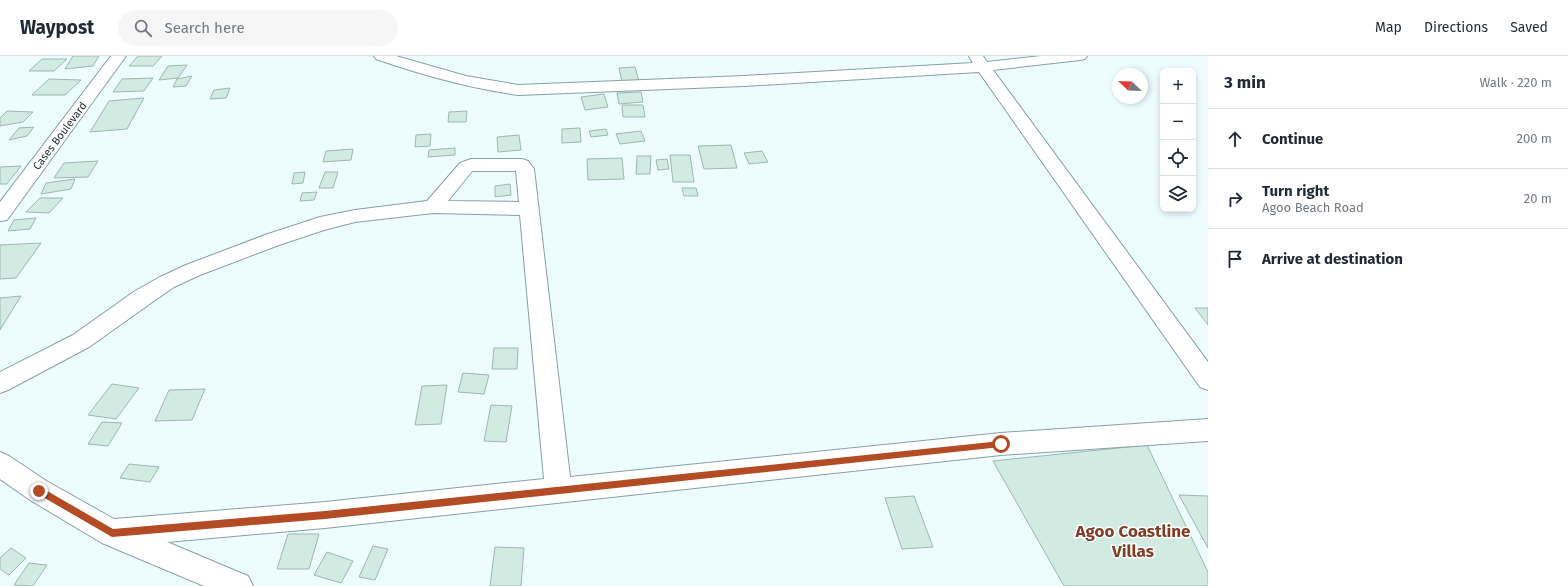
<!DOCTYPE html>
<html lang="en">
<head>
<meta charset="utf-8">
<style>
  :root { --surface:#fff; --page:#f6f6f7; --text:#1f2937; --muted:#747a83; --line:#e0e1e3 }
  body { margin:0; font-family:"Fira Sans",sans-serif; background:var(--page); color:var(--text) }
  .controls { position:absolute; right:12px; top:12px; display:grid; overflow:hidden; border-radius:8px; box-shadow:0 2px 6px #0003 }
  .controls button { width:36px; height:36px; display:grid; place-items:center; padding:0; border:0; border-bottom:1px solid var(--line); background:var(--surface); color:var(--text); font:20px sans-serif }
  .compass { position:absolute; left:1112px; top:12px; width:36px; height:36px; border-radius:50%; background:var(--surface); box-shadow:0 2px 6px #0003; rotate:293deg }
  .stop { position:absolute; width:12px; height:12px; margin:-9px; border:3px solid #b34c24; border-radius:50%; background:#fff }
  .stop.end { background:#b34c24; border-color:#fff; box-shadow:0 1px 4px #0008 }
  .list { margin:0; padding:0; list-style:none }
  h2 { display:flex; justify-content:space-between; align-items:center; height:52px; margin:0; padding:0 16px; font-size:17px }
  h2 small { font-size:13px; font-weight:400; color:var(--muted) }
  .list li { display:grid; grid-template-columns:26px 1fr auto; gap:12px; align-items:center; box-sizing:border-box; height:60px; padding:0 16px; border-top:1px solid var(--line) }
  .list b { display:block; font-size:15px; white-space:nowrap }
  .list p { margin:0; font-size:13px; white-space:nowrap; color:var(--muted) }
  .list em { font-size:13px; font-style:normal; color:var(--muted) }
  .icon { flex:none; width:22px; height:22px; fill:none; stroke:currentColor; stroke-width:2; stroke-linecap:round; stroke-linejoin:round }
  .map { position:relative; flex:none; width:1208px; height:530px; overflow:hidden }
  header { display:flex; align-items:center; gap:24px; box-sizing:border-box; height:56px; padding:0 20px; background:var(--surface); border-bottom:1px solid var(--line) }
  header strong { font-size:19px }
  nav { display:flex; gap:22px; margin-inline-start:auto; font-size:14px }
  .search { width:280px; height:36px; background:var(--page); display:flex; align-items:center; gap:10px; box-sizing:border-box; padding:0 14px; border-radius:22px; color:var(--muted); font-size:15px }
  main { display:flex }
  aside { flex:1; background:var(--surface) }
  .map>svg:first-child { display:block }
  .building { fill:#d1ebe2; stroke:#9fb7af }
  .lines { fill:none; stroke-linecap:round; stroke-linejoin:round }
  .minor-casing { stroke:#87a1a5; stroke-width:2 }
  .minor { fill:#fff; fill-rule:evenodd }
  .route { fill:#b34c24 }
  .labels { text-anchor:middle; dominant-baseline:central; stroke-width:3; stroke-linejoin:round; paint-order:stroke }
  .far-street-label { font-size:11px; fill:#2b3537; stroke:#fff }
  .near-neighbourhood-label { font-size:17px; font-weight:bold; fill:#813e25; stroke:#fff }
</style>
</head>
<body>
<header>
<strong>Waypost</strong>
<div class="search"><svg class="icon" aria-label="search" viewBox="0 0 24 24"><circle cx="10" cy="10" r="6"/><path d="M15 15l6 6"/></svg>Search here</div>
<nav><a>Map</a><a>Directions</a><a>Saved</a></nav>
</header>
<main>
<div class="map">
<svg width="1208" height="530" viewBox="0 0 1208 530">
  <rect width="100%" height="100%" fill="#ecfcff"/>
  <path class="building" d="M73,0H99L93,10L65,13Z
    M138,0H162L153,10H129Z
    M42,3H67L54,15H29Z
    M187,9L178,22L159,24L168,10Z
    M635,11L639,25L622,26L619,12Z
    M192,20L186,30L173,31L177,23Z
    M153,22L144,35L113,36L122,23Z
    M49,23L81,24L65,39H32Z
    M230,32L226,42L210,43L214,34Z
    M641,36L643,46L619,48L617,37Z
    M604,38L608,51L585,54L581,41Z
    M144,42L127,73L90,76L109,45Z
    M622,49H643L645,61H623Z
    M7,55L33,56L23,66L0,70V62Z
    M467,55L466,66H448L449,56Z
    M34,71L27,80L9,84L19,72Z
    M580,72L581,86L562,87V73Z
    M606,73L608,79L591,81L589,75Z
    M641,75L645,85L620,88L616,78Z
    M431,78L430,90L415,91L416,79Z
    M519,79L521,94L498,96L497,81Z
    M731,89L737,112L704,113L698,90Z
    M455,92V99L428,101L429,94Z
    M353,93L351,104L323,106L326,95Z
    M762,95L768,106L749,108L744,97Z
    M670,99H690L694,126H673Z
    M637,100H651L650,118H636Z
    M622,102L624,123L588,124L587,103Z
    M667,103L669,113L658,114L656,104Z
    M98,105L88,121L54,122L64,107Z
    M21,110L7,128H0V111Z
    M305,116L303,127L292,128L294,117Z
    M325,116H338L333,132H319Z
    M75,123L71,133L41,138L46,127Z
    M510,128L511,139L495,141V130Z
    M682,132H696L698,140H684Z
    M317,136L314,144L300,145L302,137Z
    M40,142H63L49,157L26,156Z
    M36,162L30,173L8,175L14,164Z
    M41,187L16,222L0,223V189Z
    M21,240L0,274V242Z
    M1195,252H1208V269Z
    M494,292H518L517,313H492Z
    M463,317L489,319L484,338L458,336Z
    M112,328L139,332L116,363L88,359Z
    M447,329L441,368L415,369L422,330Z
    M205,333L192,364L155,365L169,334Z
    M491,349L512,350L506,386L484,385Z
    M102,366L122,367L108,390L88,388Z
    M1147,389L1208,516V530H1064L993,405Z
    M129,408L159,411L150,426L120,422Z
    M1179,439L1208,440V492Z
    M914,440L933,491L902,493L885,442Z
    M288,478H319L309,513H277Z
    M373,490L388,493L375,524L359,521Z
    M495,491L524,492L521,530H490Z
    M11,492L26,502L9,519L0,513V502Z
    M327,496L353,505L341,527L314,519Z
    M29,507L47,509L33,530L14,529Z"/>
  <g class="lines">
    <g class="minor-casing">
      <path id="minor" d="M111,0H126L7,164L0,165V146Z
        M374,0H396L466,20L518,29L744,20L973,7L969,0H983L987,6L1041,0H1087L1085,3L1080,4L993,14L1208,306V334L1200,331L979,16L744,30L518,39C469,32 422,19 376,3Z
        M471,103H522L528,105L534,113L570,421L1001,377L1208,363V385L1001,399L325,472L167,486L248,520L253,530H204L102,487L30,444L0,423V396L9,400L48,426L114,463L325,446L544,423L520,159L433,157L355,166L324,174L279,189L200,219L174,231L151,247L89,291L8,334L0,337V316L73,279L135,235L160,221L186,209L265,179L320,161L355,154L427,145L460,107ZM472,115H516L519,146L448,145Z"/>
    </g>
    <use href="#minor" class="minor"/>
  </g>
  <path class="route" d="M1001,385L1005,388L1001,391L325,463L112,481L36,437L35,435L36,432H42L113,473L325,455Z"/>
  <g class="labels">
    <g class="far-street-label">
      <text transform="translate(60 80) rotate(-53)">Cases Boulevard</text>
    </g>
    <g class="near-neighbourhood-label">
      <text x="1133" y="475">Agoo Coastline<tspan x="1133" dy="20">Villas</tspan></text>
    </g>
  </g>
</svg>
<div class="controls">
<button>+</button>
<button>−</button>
<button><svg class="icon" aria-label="locate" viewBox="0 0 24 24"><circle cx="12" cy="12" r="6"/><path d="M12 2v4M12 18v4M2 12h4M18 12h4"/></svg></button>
<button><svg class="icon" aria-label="layers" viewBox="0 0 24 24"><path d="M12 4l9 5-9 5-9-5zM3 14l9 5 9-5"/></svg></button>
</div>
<svg class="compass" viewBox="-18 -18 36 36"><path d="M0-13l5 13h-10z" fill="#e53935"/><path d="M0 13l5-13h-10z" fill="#747a83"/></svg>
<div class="stop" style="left:1001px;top:388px"></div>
<div class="stop end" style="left:39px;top:435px"></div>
</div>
<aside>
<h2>3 min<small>Walk · 220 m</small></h2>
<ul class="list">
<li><svg class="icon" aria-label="ahead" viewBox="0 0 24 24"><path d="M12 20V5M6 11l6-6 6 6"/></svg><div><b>Continue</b></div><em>200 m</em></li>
<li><svg class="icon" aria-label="right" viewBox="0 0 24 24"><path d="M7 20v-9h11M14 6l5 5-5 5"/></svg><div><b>Turn right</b><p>Agoo Beach Road</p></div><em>20 m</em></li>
<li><svg class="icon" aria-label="arrive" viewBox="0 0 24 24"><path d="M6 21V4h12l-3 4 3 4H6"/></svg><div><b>Arrive at destination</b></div></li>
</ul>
</aside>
</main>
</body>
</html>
